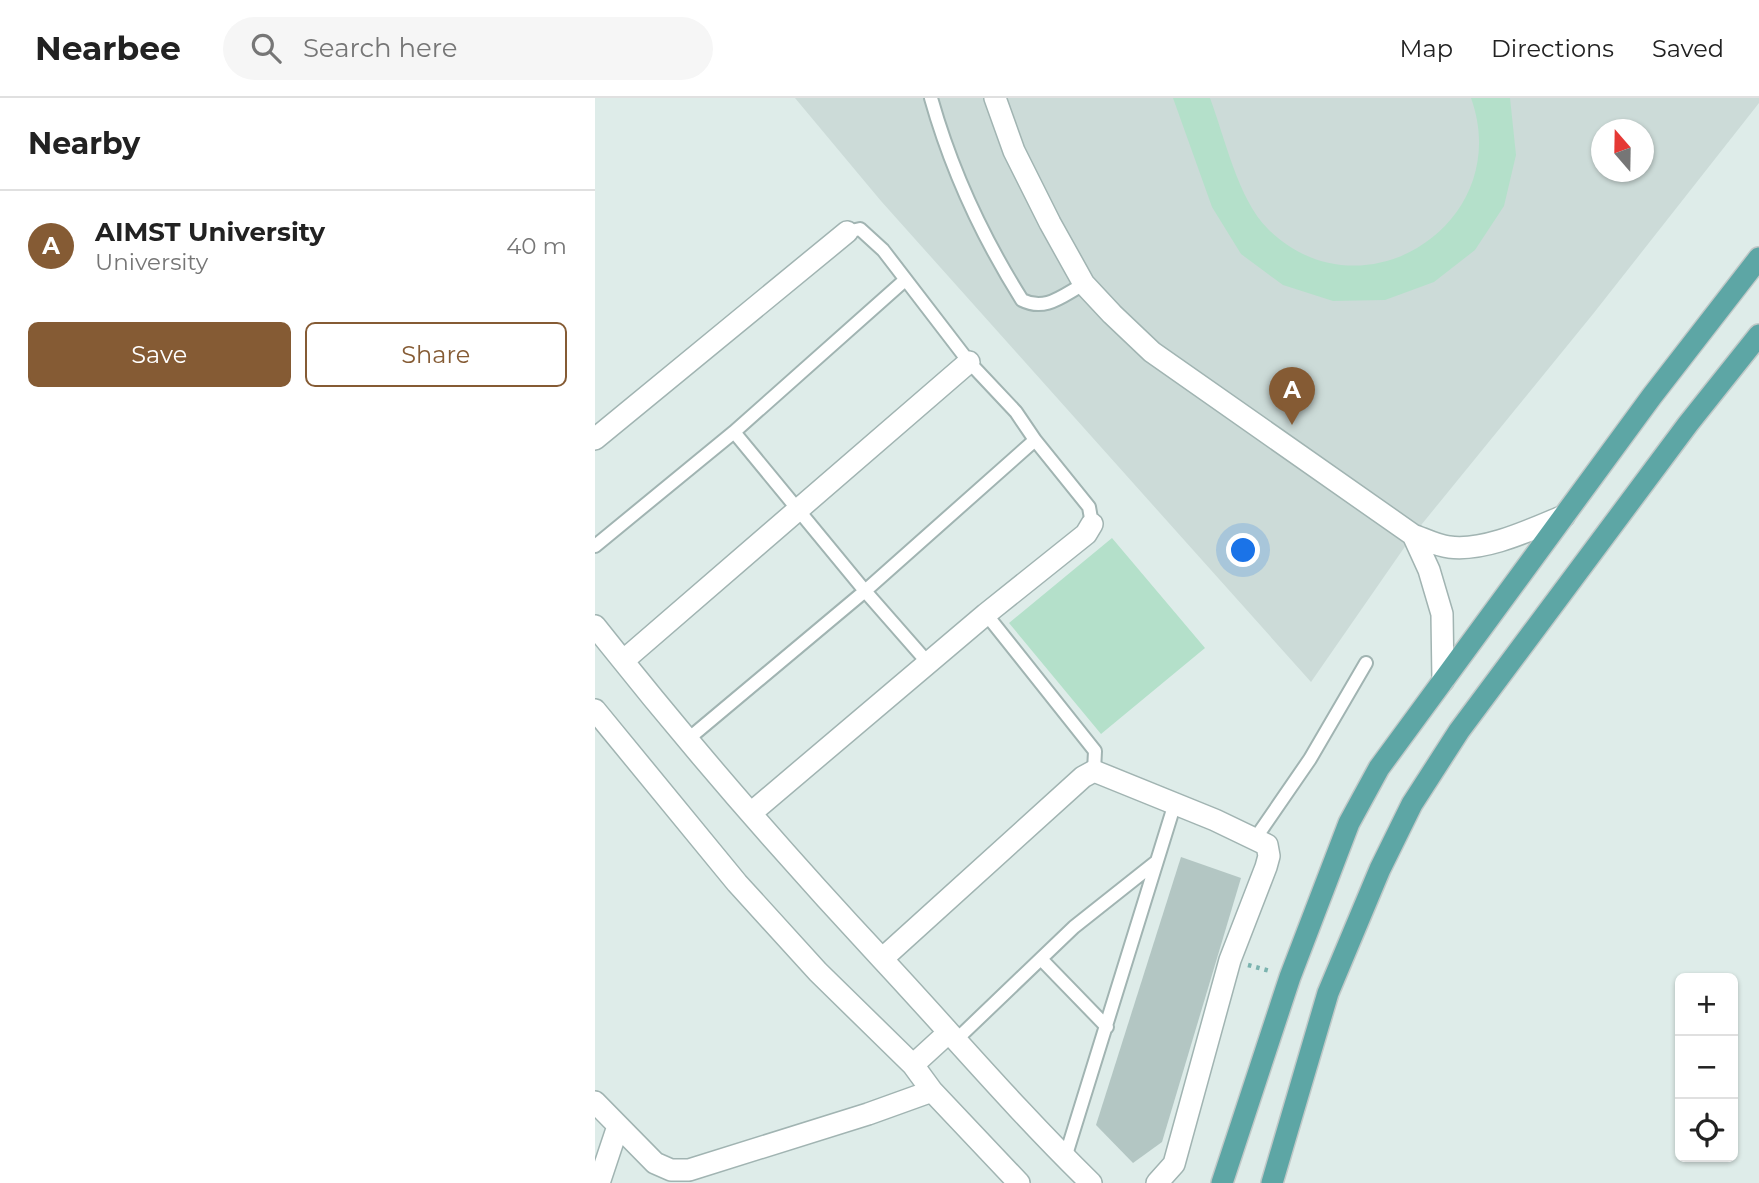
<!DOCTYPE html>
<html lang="en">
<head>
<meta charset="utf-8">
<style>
  :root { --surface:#fff; --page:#f6f6f6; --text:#222; --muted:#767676; --line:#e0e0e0; --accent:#855b34 }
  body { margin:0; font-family:Montserrat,sans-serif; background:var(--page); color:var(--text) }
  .controls { position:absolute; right:21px; bottom:21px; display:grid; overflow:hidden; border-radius:10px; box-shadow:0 2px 5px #0004 }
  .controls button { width:63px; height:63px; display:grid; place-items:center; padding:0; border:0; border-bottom:2px solid var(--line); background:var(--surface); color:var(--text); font:35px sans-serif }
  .compass { position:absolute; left:996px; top:21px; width:63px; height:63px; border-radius:50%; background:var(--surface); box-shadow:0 2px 5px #0004; rotate:340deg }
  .you { position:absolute; left:649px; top:453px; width:24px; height:24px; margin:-18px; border:5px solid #fff; border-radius:50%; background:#1a73e8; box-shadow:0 0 0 10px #1a73e833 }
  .badge { display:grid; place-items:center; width:46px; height:46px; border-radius:50%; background:var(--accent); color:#fff; font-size:23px; font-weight:700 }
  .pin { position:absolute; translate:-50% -58px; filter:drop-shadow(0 2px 4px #0008) }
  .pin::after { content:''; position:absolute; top:37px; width:24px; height:21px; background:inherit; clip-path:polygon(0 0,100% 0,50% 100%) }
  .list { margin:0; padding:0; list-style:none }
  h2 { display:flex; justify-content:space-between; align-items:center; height:91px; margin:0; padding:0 28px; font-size:30px }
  h2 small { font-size:23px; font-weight:400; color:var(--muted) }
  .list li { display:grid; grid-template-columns:46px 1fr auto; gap:21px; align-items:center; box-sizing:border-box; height:112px; padding:0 28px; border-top:2px solid var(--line) }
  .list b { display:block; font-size:26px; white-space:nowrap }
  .list p { margin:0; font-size:23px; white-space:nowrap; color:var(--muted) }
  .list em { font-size:23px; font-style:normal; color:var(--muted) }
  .actions { display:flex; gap:14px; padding:21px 28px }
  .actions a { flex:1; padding:16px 0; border:2px solid var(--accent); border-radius:10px; text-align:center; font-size:24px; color:var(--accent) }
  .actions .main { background:var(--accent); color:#fff }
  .icon { flex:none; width:38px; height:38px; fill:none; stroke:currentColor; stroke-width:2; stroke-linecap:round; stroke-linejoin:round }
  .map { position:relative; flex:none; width:1164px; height:1085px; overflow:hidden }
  header { display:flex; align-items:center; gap:42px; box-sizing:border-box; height:98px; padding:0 35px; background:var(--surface); border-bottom:2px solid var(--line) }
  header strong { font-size:33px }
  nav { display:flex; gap:38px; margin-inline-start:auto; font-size:24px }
  .search { width:490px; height:63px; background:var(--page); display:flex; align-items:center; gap:18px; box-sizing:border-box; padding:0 24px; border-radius:38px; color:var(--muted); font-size:26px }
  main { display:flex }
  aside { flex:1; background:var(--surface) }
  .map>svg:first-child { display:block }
  .built { fill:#ccdbd8; fill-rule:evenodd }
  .green { fill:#b4e0ca }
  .building { fill:#b3c6c3 }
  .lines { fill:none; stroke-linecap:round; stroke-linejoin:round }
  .lane-casing { stroke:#a1b4b2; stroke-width:16 }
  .street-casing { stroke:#a1b4b2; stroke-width:24 }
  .primary-casing { stroke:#c0c9c8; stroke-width:24 }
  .path { stroke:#7bb3af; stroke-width:4.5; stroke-dasharray:3.5 5; stroke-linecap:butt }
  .lane { stroke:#fff; stroke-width:12 }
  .street { stroke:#fff; stroke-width:21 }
  .primary { stroke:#5da6a5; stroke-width:21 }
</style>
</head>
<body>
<header>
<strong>Nearbee</strong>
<div class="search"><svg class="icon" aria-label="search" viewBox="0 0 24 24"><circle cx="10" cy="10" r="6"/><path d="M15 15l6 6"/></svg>Search here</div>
<nav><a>Map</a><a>Directions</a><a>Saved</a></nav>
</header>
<main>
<aside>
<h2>Nearby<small></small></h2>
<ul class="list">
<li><span class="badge">A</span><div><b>AIMST University</b><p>University</p></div><em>40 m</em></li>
</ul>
<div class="actions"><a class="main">Save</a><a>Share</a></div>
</aside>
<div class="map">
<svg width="1164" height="1085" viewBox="0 0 1164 1085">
  <rect width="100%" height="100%" fill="#deece9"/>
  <path class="built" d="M200,0H1164V5L998,216L818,437L716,584L286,103ZM1006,32H1048V74H1006Z"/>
  <path class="green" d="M578,0H615C630,40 643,101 673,131C767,224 921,125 876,0H915L921,57L909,108L880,152L839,184L790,202L738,203L688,187L646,156L617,109Z
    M517,440L610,550L506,636L414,525Z"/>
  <path class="building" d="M586,759L646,780L567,1044L538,1065L501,1027Z"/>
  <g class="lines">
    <g class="lane-casing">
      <path id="lane" d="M336,0C356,71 388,140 427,202C451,214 468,197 489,186
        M252,134L265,131L288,152L374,264L421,314L440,342
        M139,334L270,493L334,566
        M0,448L139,334L310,182
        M391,516L500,653L499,673
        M92,642L270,493L440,342L494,409L497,426
        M660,741L715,661L771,565
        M446,861L512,929
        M360,943L479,829L561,764
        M470,1060L580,705"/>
    </g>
    <g class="street-casing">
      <path id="street" d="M400,0L419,53L455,125L489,186L517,216L557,254L818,437C829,441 843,448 854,449C890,454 937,431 969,418
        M0,341L252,134
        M818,437L834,472L847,516L848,583
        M0,528C91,643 187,754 287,861C356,935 422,1013 496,1085
        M28,563L374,264
        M0,612L142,785L223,874L318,967L337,993L424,1085
        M156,715L391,516L491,436L497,426
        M287,861L488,679L499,673L620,722L672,747L674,758L671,769L635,862L579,1066L562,1085
        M318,967L353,935
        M0,1004L60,1065L76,1072H94L273,1016L337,993
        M4,1085L23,1028"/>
    </g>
    <g class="primary-casing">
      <path id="primary" d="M627,1085L695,879L754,725L784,670L1057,298L1164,160
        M677,1085L733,895L785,771L817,706L864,633L1093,326L1164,237"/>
    </g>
    <path class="path" d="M653,867L675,873"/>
    <use href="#lane" class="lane"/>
    <use href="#street" class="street"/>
    <use href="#primary" class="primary"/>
  </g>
</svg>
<div class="controls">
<button>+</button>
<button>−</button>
<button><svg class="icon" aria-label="locate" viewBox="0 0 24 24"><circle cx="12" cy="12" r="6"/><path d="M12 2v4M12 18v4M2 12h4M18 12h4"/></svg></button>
</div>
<svg class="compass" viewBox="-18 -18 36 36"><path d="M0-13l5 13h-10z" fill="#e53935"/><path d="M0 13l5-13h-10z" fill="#767676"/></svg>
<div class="you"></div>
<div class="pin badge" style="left:697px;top:327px">A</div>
</div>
</main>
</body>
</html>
